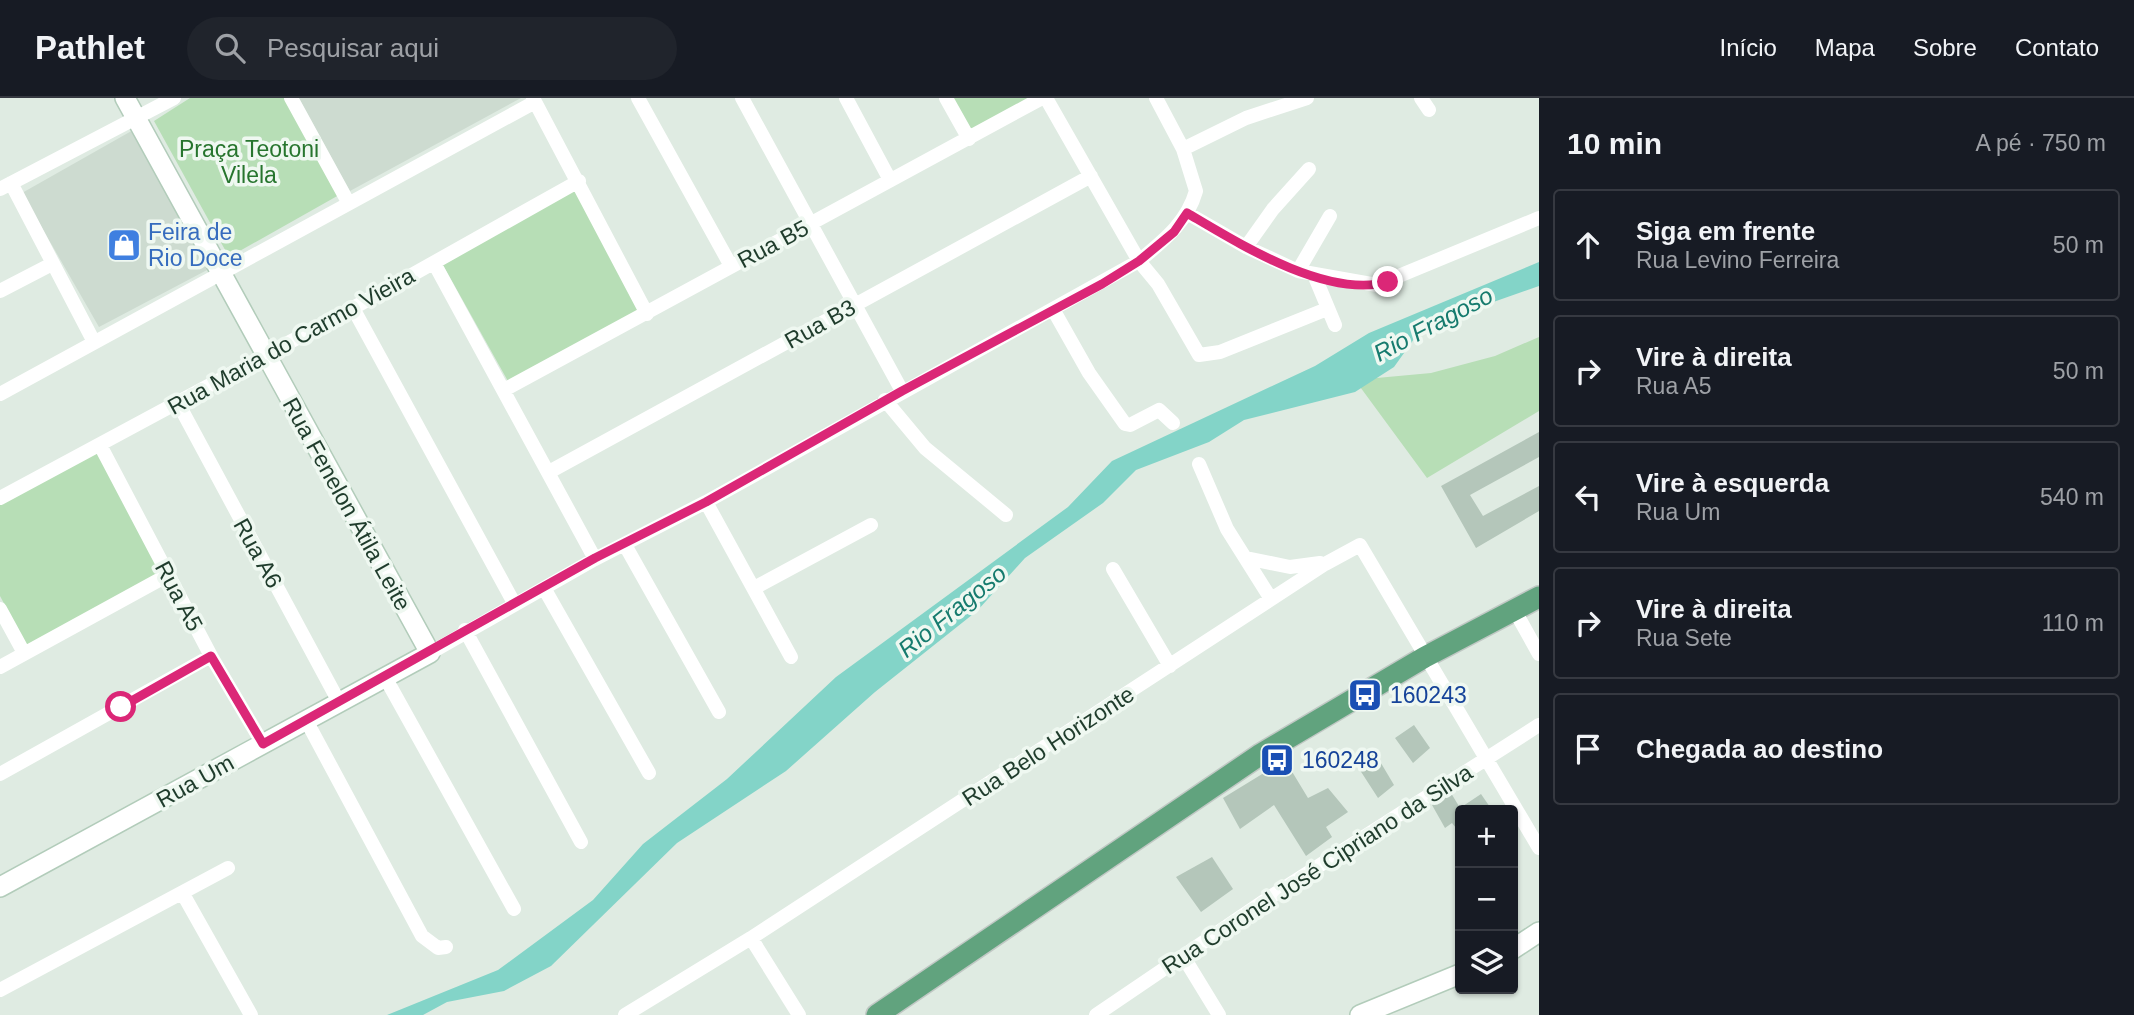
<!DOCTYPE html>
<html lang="pt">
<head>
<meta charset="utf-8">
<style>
  :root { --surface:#171b24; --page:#20242c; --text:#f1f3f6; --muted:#9ea1a6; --line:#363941 }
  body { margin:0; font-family:Arial,sans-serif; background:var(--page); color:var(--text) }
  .controls { position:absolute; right:21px; bottom:21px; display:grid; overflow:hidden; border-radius:7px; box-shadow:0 2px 5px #0004 }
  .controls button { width:63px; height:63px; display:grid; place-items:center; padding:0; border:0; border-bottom:2px solid var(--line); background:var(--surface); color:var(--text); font:35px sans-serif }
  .stop { position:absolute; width:21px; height:21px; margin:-16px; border:5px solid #db2777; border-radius:50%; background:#fff }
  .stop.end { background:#db2777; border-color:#fff; box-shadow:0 2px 7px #0008 }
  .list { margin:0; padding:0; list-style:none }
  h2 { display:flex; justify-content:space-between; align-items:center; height:91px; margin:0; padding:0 28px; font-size:30px }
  h2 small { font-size:23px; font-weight:400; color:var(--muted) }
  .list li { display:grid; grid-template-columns:46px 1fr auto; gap:21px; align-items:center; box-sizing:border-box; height:112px; margin:0 14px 14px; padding:0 14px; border:2px solid var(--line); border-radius:7px }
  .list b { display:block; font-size:26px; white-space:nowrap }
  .list p { margin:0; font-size:23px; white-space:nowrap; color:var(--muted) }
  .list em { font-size:23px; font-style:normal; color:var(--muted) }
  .icon { flex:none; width:38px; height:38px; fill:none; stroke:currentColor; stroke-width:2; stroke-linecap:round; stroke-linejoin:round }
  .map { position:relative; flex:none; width:1539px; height:917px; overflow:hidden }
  header { display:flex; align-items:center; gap:42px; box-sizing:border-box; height:98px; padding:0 35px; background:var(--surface); border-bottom:2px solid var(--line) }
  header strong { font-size:33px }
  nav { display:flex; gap:38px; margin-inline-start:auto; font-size:24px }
  .search { width:490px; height:63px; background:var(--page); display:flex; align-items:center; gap:18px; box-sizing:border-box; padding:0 24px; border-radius:38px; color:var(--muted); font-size:26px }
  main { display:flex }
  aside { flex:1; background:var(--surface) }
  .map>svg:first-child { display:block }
  .built { fill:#cddbd0 }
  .green { fill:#b7deb6 }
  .water { fill:#83d4c8 }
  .building { fill:#b4c6ba }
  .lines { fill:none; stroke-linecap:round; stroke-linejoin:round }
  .secondary-casing { stroke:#b2ccba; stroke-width:22 }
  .primary-casing { stroke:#c0c8c4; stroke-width:24 }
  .street { stroke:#fff; stroke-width:14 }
  .secondary { stroke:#fff; stroke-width:19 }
  .primary { stroke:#61a37e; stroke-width:21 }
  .route { stroke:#db2777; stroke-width:9 }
  .labels { text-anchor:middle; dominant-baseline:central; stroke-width:7; stroke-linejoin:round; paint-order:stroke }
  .park-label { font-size:23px; fill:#27752e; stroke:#eff8f1 }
  .shop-label { font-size:23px; fill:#366cbe; stroke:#eff8f1; text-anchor:start }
  .street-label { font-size:23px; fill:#1f3c2c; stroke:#eff8f1 }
  .transit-label { font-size:23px; fill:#164399; stroke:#eff8f1; text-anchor:start }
  .water-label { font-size:24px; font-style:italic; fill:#167b6e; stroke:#eff8f1 }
</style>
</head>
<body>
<header>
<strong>Pathlet</strong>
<div class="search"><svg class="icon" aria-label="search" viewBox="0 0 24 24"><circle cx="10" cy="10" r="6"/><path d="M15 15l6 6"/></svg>Pesquisar aqui</div>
<nav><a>Início</a><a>Mapa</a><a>Sobre</a><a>Contato</a></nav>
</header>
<main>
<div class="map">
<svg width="1539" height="917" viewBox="0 0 1539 917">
  <rect width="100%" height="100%" fill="#dfebe2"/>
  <path class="built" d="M299,0H521L350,93Z
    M135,31L209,171L99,229L22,95Z"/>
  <path class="green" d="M190,0H285L339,97L229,159L154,23Z
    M952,0H1030L970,33Z
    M577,89L644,210L509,285L443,167Z
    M1539,239V313L1427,380L1355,282L1431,275L1495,258Z
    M98,351L165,472L27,548L0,498V405Z"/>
  <path class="water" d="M1539,164V188L1465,214L1414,241L1394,269L1355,294L1244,322L1209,344L1136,372L1103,405L1025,460L977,513L875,594L786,673L677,745L551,868L504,893L447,904L423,917H387L498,872L593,802L643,746L727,681L836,579L1068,409L1112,363L1315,268L1369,235Z"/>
  <path class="building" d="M1539,334V359L1470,397L1483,418L1539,388V413L1476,450L1441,388Z
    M1414,627L1430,650L1413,665L1395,640Z
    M1375,655L1394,687L1378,700L1356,666Z
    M1285,662L1308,700L1328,690L1348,714L1326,729L1332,739L1306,758L1274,707L1240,731L1223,700Z
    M1451,695L1460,710L1481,696L1492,712H1460V735L1452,725L1445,730L1432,707Z
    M1212,759L1233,791L1201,814L1176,779Z"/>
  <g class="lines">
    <g class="secondary-casing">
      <path id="secondary" d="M0,789L430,555L125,0
        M1513,851L1539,834
        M1360,917L1460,876"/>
    </g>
    <g class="primary-casing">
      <path id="primary" d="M877,917L1261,656L1425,559L1539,499"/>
    </g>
    <path class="street" d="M291,0L348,104
      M533,0L647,216
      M638,0L731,168
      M742,0L902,293
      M846,0L890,82
      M946,0L969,41
      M1046,0L1139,163L1158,186L1199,257L1220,254L1327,211
      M1421,0L1429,12
      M1183,51L1246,20L1307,0
      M11,85L94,244
      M0,91L174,0
      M1187,115L1246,149L1298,173L1377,187L1539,120
      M1246,149L1273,111L1309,71
      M434,165L595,461
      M1298,173L1330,118
      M1315,179L1335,227
      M0,193L52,166
      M353,210L514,505
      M1054,213L1089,275L1125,326L1130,327L1159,312L1173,325
      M504,292L1042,0
      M0,296L535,4
      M885,302L925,350L1006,417
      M178,305L339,604
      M100,347L211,558L263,646
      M1199,366L1227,431L1271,501
      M549,374L1091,78
      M0,400L353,210L579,83
      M706,404L791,559
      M625,447L719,614
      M1246,460L1290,469L1320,465
      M1113,471L1170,568
      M544,490L649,675
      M754,490L871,427
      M0,511L24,555
      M1515,513L1539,556
      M465,532L581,744
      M430,555L595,461L706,404L1139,163C1163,143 1187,125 1196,93L1183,51L1156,0
      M0,569L168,477
      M385,579L514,811
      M306,622L422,838L438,850L446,849
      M0,676L211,558
      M183,796L251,917
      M751,840L799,917
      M1183,858L1219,917
      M0,892L228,770
      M625,917L751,840L1325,466L1360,447L1539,750
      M1096,917L1267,801L1539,627"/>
    <use href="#secondary" class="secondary"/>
    <use href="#primary" class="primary"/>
  </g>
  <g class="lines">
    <path class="route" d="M121,609L211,558L263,646L595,460L706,404L902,293L1102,186L1139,163L1174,134L1187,115C1238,145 1326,201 1388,184"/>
  </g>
  <defs>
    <g id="shop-square" transform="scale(1.75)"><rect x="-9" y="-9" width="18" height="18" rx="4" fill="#3f7fe0" stroke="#eff8f1"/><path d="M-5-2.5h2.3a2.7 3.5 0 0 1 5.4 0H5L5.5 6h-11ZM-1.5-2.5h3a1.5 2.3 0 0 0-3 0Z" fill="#fff"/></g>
    <g id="bus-square" transform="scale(1.75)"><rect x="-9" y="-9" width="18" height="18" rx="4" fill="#1a4fb4" stroke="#eff8f1"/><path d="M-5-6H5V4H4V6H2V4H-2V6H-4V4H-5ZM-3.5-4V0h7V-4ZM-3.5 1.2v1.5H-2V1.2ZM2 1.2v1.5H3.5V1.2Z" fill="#fff"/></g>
  </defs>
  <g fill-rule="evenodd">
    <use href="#shop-square" x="124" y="147"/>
    <use href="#bus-square" x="1365" y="597"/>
    <use href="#bus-square" x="1277" y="662"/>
  </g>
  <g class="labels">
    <g class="park-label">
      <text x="249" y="51">Praça Teotoni<tspan x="249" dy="26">Vilela</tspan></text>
    </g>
    <g class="shop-label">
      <text x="148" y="134">Feira de<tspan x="148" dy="26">Rio Doce</tspan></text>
    </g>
    <g class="street-label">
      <text transform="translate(773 146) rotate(-28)">Rua B5</text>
      <text transform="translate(820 226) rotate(-29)">Rua B3</text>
      <text transform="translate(291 243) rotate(-29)">Rua Maria do Carmo Vieira</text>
      <text transform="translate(347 406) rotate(61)">Rua Fenelon Átila Leite</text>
      <text transform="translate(258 455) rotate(61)">Rua A6</text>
      <text transform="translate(179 498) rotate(62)">Rua A5</text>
      <text transform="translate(1048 648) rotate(-33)">Rua Belo Horizonte</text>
      <text transform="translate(195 683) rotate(-29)">Rua Um</text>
      <text transform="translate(1317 771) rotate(-33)">Rua Coronel José Cipriano da Silva</text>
    </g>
    <g class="transit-label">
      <text x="1390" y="597">160243</text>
      <text x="1302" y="662">160248</text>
    </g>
    <g class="water-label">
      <text transform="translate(1433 226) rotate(-28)">Rio Fragoso</text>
      <text transform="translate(952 513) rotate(-39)">Rio Fragoso</text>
    </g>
  </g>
</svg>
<div class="controls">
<button>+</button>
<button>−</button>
<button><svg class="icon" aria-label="layers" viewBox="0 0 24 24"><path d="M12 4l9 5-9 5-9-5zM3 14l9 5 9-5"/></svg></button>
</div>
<div class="stop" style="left:121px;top:609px"></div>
<div class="stop end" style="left:1388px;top:184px"></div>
</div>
<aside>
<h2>10 min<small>A pé · 750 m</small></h2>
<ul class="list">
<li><svg class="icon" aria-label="ahead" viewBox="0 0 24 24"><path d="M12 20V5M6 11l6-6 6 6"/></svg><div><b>Siga em frente</b><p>Rua Levino Ferreira</p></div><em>50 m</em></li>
<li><svg class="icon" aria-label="right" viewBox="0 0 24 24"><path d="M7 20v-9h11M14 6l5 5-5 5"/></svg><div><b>Vire à direita</b><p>Rua A5</p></div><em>50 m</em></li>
<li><svg class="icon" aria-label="left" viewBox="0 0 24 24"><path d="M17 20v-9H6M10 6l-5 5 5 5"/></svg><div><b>Vire à esquerda</b><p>Rua Um</p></div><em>540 m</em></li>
<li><svg class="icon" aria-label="right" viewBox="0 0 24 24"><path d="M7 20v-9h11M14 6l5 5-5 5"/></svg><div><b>Vire à direita</b><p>Rua Sete</p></div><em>110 m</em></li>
<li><svg class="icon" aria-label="arrive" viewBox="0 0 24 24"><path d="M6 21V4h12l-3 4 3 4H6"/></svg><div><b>Chegada ao destino</b></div></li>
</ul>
</aside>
</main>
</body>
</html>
